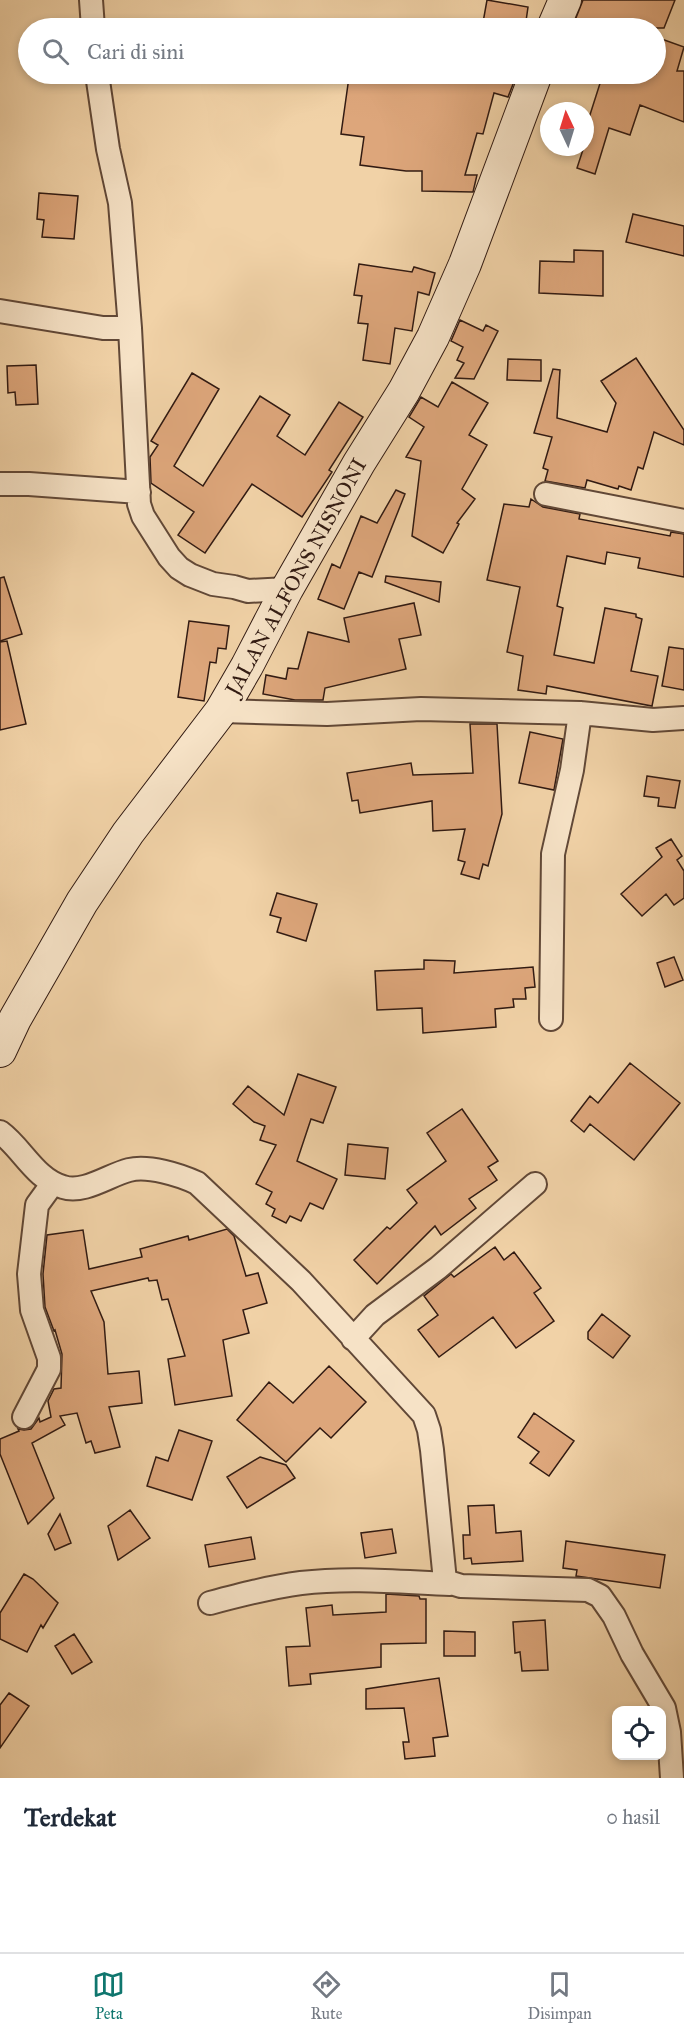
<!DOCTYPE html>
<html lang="id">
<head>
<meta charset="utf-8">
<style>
  :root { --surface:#fff; --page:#f6f6f7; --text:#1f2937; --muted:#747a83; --line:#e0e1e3; --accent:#0f766e }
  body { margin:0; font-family:"IM FELL Great Primer",serif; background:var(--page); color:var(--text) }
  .controls { position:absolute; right:18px; bottom:18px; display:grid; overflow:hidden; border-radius:12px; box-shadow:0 3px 9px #0003 }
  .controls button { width:54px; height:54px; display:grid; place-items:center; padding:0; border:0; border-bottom:2px solid var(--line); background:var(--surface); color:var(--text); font:30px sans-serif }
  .compass { position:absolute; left:540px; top:102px; width:54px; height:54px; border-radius:50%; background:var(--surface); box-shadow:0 3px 9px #0003; rotate:356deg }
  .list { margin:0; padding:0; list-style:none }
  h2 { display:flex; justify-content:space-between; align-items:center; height:78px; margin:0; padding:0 24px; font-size:26px }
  h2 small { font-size:20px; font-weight:400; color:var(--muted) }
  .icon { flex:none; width:33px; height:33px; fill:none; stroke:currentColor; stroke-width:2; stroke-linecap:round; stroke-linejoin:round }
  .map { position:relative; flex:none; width:684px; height:1778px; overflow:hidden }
  .search { position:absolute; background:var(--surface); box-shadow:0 3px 9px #0003; left:18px; right:18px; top:18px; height:66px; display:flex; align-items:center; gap:15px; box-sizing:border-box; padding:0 21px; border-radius:33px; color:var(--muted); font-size:22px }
  .sheet { height:174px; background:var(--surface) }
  nav { display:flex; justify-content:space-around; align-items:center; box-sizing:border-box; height:84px; border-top:2px solid var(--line); background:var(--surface); font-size:16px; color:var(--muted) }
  nav a { display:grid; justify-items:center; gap:3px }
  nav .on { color:var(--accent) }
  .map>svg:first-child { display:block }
  .building { fill:#dda67b; stroke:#311a12; stroke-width:1.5 }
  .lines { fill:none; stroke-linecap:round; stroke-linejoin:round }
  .street-casing { stroke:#614837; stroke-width:26 }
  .secondary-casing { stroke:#311a12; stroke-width:34 }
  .street { stroke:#f6e2c6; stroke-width:22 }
  .secondary { stroke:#f6e2c6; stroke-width:32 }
  .labels { text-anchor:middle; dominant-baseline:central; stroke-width:5; stroke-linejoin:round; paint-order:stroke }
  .street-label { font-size:21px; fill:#311a12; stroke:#f6e2c6 }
</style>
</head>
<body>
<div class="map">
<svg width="684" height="1778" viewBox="0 0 684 1778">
  <rect width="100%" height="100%" fill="#f1d2a7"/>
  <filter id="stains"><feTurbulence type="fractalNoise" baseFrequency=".00333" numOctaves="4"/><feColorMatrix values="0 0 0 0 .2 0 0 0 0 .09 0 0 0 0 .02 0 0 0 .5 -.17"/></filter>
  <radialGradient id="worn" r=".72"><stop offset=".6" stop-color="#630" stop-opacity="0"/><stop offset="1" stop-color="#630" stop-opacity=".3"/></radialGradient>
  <path class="building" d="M487,0L528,7L525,28H482Z
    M583,0H675L664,28H572Z
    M656,37L684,47L677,71H684V122L640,105L630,135L609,128L595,174L577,168L592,122L588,121L603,74H656Z
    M373,74H517L508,97L494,93L483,134L477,133L465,175H477L473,192L422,191V171H406L360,165L364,137L341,134L349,77L372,80Z
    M39,193L78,196L74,239L42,237L44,220L37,219Z
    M633,214L684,226V256L626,242Z
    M574,250L603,251V296L539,293L540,261L574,262Z
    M359,264L412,272L414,267L435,273L429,295L418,292L412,331L395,328L390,364L363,360L368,324L358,323L362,296L354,295Z
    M460,320L483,331L486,325L498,331L474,379L455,378L464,363L457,360L463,347L451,341Z
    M636,358L684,430V445L654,432L643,469L638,467L631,490L619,486L618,489L587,480L585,488L545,481L548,470L543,468L552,437L534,433L553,369L560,370L557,418L607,432L616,403L601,381Z
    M508,359L541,360V381L507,380Z
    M36,365L38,404L16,405L15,392L8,393L7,366Z
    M192,373L219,389L174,466L203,486L260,396L290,415L277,436L305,455L339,402L363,417L329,470L332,472L302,517L252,484L205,553L178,535L194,512L151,483L150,457L158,445L151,441Z
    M452,382L488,403L469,435L487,445L462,489L475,499L457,523L459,524L443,553L412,536L421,461L406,457L424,427L409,417L421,397L438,407Z
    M396,490L405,494L372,577L359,572L344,609L318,599L332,564L340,568L361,516L377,523Z
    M531,499L543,507L580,514L579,519L670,536L671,532L684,534V577L638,568L640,558L607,552L605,564L567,556L557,606L563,608L554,655L594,663L605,608L636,614V617L642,619L631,671L658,676L652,706L547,686L546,694L518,690L523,656L507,652L520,587L487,580L504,504L529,507Z
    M386,576L441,582L439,602L385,582Z
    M4,577L22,634L0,641V578Z
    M414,603L421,635L399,639L406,669L325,688L323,700H295L263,694L266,675L286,679L288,668L298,669L308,632L349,642L344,618Z
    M189,621L229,626L226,649L218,648L216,663L210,662L204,701L178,697Z
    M7,641L26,724L0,730V642Z
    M669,647L684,649V690L662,686Z
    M470,724H497L502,814L488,866L483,864L479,879L461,874L465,862L458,860L465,829L433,831L432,801L360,813L358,800L352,801L347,773L411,763L413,775L473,773Z
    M530,732L563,739L554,790L519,783Z
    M647,776L680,781L675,808L658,806L659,798L644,796Z
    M671,839L682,856L677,860L684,871V898L674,905L666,894L642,916L621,894L662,857L656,848Z
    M277,893L317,904L306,941L277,932L281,918L270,915Z
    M674,957L683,980L665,987L657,963Z
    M424,960L455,961L454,973L533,967L535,987L525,988L526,999H513L514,1007L495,1009L496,1027L423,1033L422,1008L377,1010L375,971L424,969Z
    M630,1063L680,1103L634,1160L590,1124L584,1132L571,1121L590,1096L598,1103Z
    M298,1074L336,1087L323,1123L311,1119L297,1161L337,1179L323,1209L310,1203L301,1221L290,1216L286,1223L272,1216L275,1209L266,1204L272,1192L256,1184L276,1145L260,1140L265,1126L254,1122L233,1104L248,1086L284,1115Z
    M462,1109L498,1161L488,1167L497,1180L469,1199L476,1208L441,1235L435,1226L377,1284L354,1260L387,1227L390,1229L417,1203L407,1190L446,1161L427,1133Z
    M348,1144L388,1148L385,1179L345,1175Z
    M227,1229L234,1236L246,1276L258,1273L267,1303L243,1310L249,1333L223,1340L232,1396L175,1405L168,1359L185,1356L168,1299L162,1300L157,1280L149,1281L148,1278L91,1291L104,1322L108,1374L139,1371L142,1403L109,1407L120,1447L95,1453L91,1441L86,1443L77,1413L60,1416L65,1425L32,1443L54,1498L28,1524L0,1454V1439L19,1431L18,1429L24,1430L31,1429L39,1418L40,1422L51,1417L48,1401L54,1389L61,1388L62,1354L55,1330L54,1331L45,1307L43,1274L47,1235L83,1230L89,1269L142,1257L140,1249L188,1236L189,1240Z
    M495,1247L504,1260L514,1252L541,1288L534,1293L554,1321L516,1348L493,1317L439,1357L418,1330L438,1315L424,1296L451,1274L454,1277Z
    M602,1314L630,1336L613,1358L588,1339V1332Z
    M329,1366L366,1402L331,1438L320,1428L286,1462L237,1420L269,1382L293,1403Z
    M534,1413L574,1441L549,1476L530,1463L539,1452L518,1437Z
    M179,1430L212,1441L192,1500L147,1486L156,1457L168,1461Z
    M260,1457L286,1465L295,1478L247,1508L227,1477Z
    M494,1505L496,1533L521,1531L523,1561L472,1564L471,1558L464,1559L463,1535H470L468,1506Z
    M130,1510L150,1538L118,1560L108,1526Z
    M60,1514L71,1543L55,1550L48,1534Z
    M392,1529L396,1553L365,1558L361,1533Z
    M251,1537L255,1559L209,1567L205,1545Z
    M566,1541L665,1555L660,1588L576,1576L577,1570L563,1568Z
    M24,1574L33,1579L58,1603L43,1628L41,1625L27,1652L0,1639V1613Z
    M386,1594L419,1596L420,1599H426V1643L381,1644V1667L310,1674L311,1684L289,1686L286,1647L310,1646L306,1608L332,1605L333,1615L386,1612Z
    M545,1620L548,1670L522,1671L520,1652L515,1653L513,1622Z
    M444,1631L475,1632V1656H444Z
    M74,1634L92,1662L72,1674L55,1646Z
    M439,1678L448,1736L433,1738L435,1756L405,1759L403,1742H409L404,1708L366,1709V1689Z
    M9,1693L29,1706L0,1748V1705Z"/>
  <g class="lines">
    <g class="street-casing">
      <path id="street" d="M91,0L93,28
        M97,74L108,149L120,203L130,328L139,504L143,516L169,557L179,568L190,575L213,584L234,587L248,591L287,589
        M0,311L103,328H130
        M0,484H29L139,492
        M546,494L684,521
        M221,711L327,714L421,709L580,713L653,720L684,718
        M551,1019L553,854L572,770L580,713
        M0,1132C22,1148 35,1179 63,1187C84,1194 109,1175 129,1170C148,1165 180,1175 197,1183L301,1281L424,1415L429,1430L432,1450L445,1581L461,1586L588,1590L600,1596L614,1616L632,1654L664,1708L669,1732L672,1778
        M353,1339L375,1315L438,1268L535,1184
        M24,1417L49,1369V1358L32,1310L29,1274L37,1205L53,1183
        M210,1603C240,1595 270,1587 301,1583C350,1577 401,1582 450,1584"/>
    </g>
    <g class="secondary-casing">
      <path id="secondary" d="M553,28L565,0
        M0,1051L15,1019L82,902L128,833L221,711L247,666L287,589L359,463L404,391L433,337L465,264L536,74"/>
    </g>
    <use href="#street" class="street"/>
    <use href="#secondary" class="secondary"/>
  </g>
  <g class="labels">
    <g class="street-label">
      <text transform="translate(296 577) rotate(-61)">JALAN ALFONS NISNONI</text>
    </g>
  </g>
  <rect width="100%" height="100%" filter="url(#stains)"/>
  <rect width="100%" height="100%" fill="url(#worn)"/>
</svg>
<div class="controls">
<button><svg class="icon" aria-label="locate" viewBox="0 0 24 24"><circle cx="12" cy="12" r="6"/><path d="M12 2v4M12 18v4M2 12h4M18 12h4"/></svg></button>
</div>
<svg class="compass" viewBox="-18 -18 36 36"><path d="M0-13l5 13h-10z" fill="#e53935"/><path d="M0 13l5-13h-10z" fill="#747a83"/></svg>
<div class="search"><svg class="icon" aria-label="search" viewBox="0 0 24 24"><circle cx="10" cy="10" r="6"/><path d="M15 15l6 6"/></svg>Cari di sini</div>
</div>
<section class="sheet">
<h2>Terdekat<small>0 hasil</small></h2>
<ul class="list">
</ul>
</section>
<nav>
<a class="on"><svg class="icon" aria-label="map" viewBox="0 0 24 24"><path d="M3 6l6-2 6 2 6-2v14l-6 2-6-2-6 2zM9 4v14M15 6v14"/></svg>Peta</a>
<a><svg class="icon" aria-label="directions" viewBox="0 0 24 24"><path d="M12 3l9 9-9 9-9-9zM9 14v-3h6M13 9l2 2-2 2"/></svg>Rute</a>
<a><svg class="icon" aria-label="saved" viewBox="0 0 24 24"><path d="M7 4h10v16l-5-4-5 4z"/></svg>Disimpan</a>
</nav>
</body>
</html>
